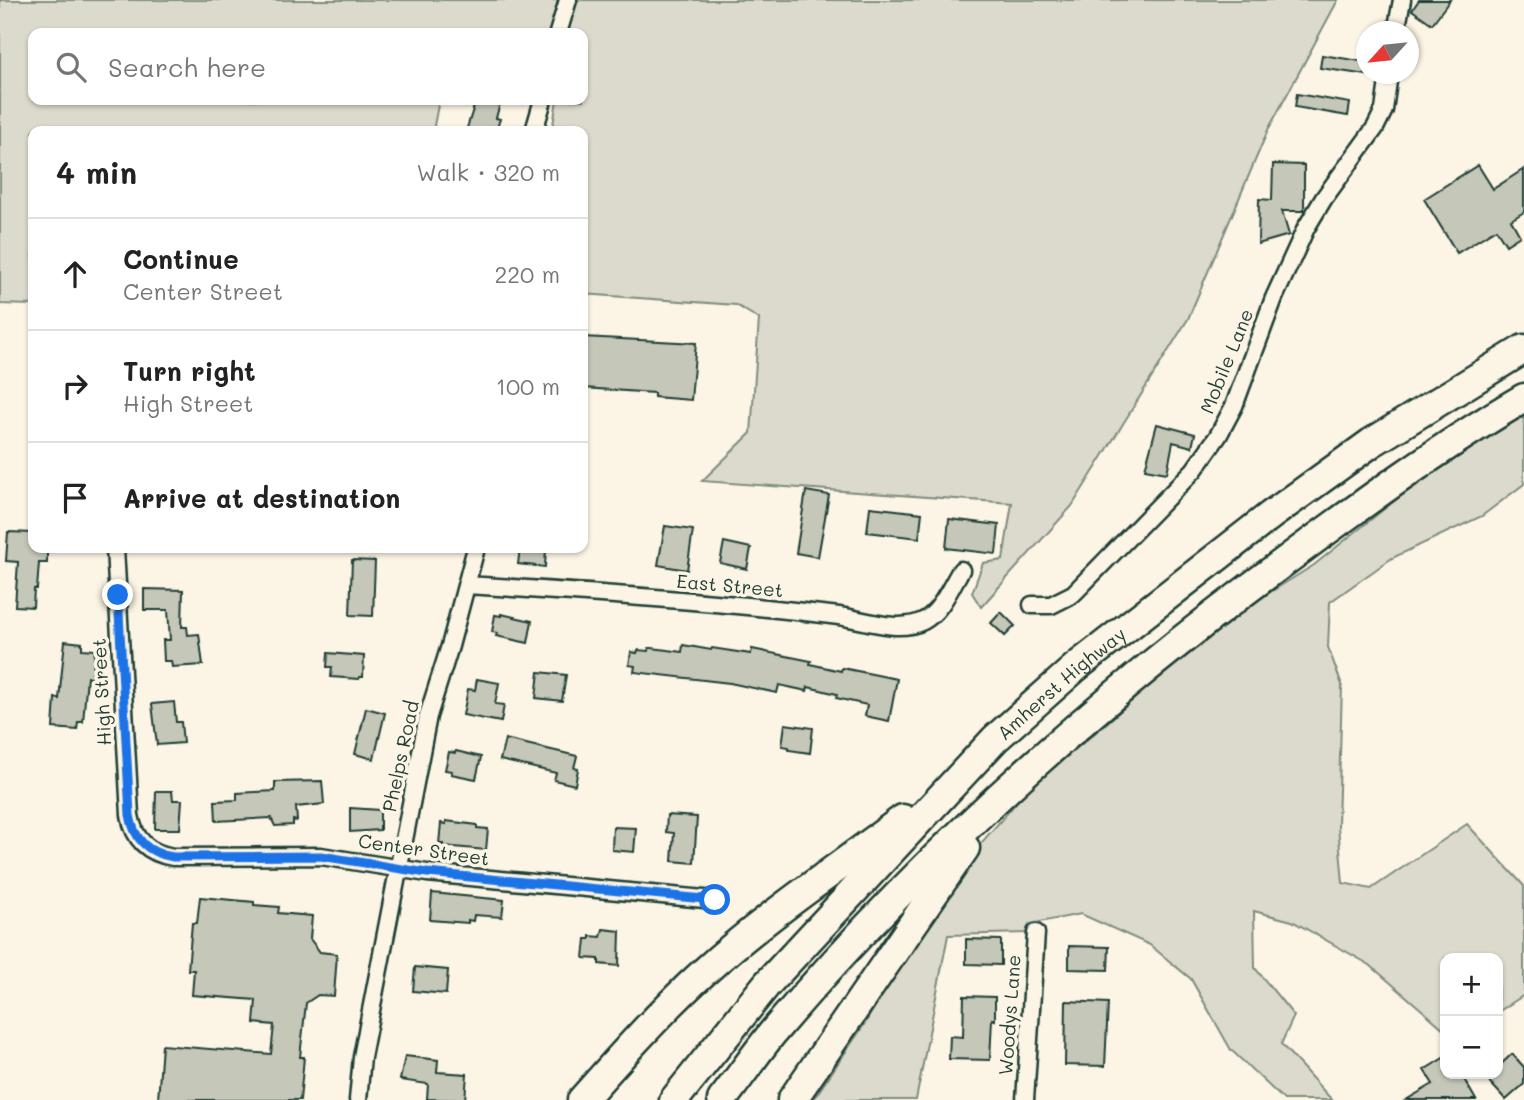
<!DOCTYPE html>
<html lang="en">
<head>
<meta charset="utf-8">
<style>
  :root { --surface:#fff; --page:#f2f2f2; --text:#222; --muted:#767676; --line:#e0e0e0 }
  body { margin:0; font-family:Mali,sans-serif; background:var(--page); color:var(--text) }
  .controls { position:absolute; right:21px; bottom:21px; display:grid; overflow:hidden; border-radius:14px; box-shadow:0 2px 5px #0004 }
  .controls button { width:63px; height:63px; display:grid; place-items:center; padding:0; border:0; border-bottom:2px solid var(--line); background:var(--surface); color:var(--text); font:35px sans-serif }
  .compass { position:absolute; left:1356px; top:21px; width:63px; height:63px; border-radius:50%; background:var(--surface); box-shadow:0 2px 5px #0004; rotate:243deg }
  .stop { position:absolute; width:21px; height:21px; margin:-16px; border:5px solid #1a73e8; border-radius:50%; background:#fff }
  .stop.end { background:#1a73e8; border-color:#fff; box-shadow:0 2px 7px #0008 }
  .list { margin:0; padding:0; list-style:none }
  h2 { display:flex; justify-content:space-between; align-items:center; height:91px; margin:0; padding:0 28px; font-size:30px }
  h2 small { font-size:23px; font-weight:400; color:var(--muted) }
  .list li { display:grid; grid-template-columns:46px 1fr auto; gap:21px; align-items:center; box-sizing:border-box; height:112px; padding:0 28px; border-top:2px solid var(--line) }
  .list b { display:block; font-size:26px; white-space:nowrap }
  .list p { margin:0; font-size:23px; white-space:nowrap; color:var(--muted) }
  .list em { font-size:23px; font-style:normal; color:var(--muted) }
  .icon { flex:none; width:38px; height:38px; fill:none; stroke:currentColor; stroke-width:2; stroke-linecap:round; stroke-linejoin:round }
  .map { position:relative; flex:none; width:1524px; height:1100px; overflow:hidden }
  .search { position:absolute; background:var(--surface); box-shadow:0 2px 5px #0004; left:28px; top:28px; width:560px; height:77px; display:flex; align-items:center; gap:18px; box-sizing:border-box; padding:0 24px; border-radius:14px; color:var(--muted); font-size:26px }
  .panel { position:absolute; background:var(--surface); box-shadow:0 2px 5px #0004; left:28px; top:126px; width:560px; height:427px; border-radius:14px }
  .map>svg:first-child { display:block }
  .green { fill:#dcdacc; stroke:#7e8c80; stroke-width:2 }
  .building { fill:#c5c7b9; stroke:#1f3d34; stroke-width:2 }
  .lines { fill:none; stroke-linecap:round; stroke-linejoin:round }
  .street-casing { stroke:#1f3d34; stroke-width:21 }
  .highway-casing { stroke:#1f3d34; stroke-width:33 }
  .street { stroke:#fcf5e5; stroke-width:16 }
  .highway { stroke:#fcf5e5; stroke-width:28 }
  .route { stroke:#1a73e8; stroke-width:9 }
  .labels { text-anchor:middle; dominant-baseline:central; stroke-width:7; stroke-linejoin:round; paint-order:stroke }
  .street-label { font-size:19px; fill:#1f3d34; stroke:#fcf5e5 }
</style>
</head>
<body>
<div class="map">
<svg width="1524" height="1100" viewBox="0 0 1524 1100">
  <rect width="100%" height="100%" fill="#fcf5e5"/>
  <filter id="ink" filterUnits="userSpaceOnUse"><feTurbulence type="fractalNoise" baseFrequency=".0143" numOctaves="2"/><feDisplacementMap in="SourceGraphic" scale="14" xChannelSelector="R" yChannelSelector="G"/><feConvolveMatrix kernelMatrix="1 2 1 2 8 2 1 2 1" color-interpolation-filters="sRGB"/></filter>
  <g filter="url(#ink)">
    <path class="green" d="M0,0H1338L1268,130L1188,319L1072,506L981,607L972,593L983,563L1003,560L1012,503L702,481L751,433L759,319L736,305L583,294V131H552L557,100H583V33H33V100H439L433,131H33V305L0,304Z
      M1524,416V484L1482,516L1392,558L1330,602L1328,647L1342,685L1338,826L1343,883L1371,889L1467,824L1524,886V995L1498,1012V958H1445V1030L1370,965L1292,921L1254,911L1255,968L1294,1016L1281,1044L1332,1100H1284L1231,1050L1191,979L1150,945L1081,914L1029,924L1026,933L948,935L916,1100H813L864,1025L926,921L968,858L1029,788L1108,722L1213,628L1314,565L1433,470Z"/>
    <path class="building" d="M1419,0H1450L1432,24L1412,10Z
      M1322,55L1367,62V75L1320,68Z
      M1297,94L1350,103L1348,116L1295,107Z
      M476,100H501L496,118L500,119L496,131H466Z
      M1273,164L1304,165V211H1282L1289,235L1258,244L1259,199L1272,200Z
      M1478,165L1493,189L1524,169V212L1511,220L1520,236L1506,245L1496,229L1457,253L1424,199Z
      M583,337L696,343L691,400L654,397V393L583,388Z
      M1157,424L1195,434L1192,447L1173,442L1167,473L1145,469Z
      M806,491L829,495L818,557L796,553Z
      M870,507L922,513L919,538L867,532Z
      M949,519L999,525L996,554L946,548Z
      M665,526L693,530L687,570L658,565Z
      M8,532L33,533V548H47V563H39L37,589H34L33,607L15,606L18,562L6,561Z
      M724,542L751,548L747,569L720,563Z
      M520,548H546L545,567L518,564Z
      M352,560L375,561L373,616L350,615Z
      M144,589L183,590L182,627H187L188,635L199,634L203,665L172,667L171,661H164L163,640H170L168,610H144Z
      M1001,612L1015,626L1005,636L991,623Z
      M501,614L532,621L528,643L496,636L497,633L492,632L495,615L501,616Z
      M65,641L82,643V649L95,650L92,677H87L83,722H78L77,730L53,728L55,698L59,699Z
      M683,645L711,650L712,648L751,654L752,649L811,661L810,664L841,671L842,668L897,679L889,721L865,716L867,705L836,698L837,694L808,687L807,691L779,685L777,693L730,683L634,672L635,666L629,665L631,652L637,653L638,650L648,651L649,648H652L682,652Z
      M328,653L364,656L363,677H360L359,679L331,677L332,667H327Z
      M539,672L566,675L562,701L536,698Z
      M477,679L499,683L495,704L504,705L501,722L463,715L468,689L475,690Z
      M174,702L176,722H181L183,743L157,745L152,704Z
      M366,708L385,713L374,759L355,754Z
      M785,724L813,728L810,753L789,750V747L782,746Z
      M505,739L577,756L574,768L578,769L575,785L554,780L556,773L500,760Z
      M456,751L481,757L476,779L451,774L452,771L445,770L449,752L455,753Z
      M322,781L324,804L296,807L297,821L293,820V825L275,826L271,818L216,821L215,801L237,800V793L275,791V782Z
      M156,791H172L173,800H182L180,829H155Z
      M350,808L380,810V830L350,832Z
      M667,815L697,817L694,863L672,861L674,833L666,832Z
      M446,821L477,825V828L488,829L486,850L443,846V844H439L441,823L446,824Z
      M613,827L636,828L634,852L612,850Z
      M432,893L504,900L502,917L474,915L473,921L468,920V923L430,920Z
      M200,897L254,902V905L279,907L278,913L312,916L310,939L320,952L337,954L334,996L318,995L306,1003L300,1057H304L300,1100H158L162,1045L271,1054L274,1025L254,1023L256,1000L192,995L194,970H188L192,923H197Z
      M603,929L620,931L619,966L599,964V959L584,958L586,939H590V936L601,937Z
      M966,939L1001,940V965L966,964Z
      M1069,946L1109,947L1108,970L1069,969Z
      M415,967L448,970L446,994L413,991Z
      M964,996L995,997V1020L992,1019L990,1060L949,1059L950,1036L963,1037Z
      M1066,1001L1108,1003L1105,1066L1065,1065Z
      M1512,1054L1524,1067V1084L1506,1100L1482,1074H1498V1067Z
      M405,1056L438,1060L437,1072L467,1074L465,1100L427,1099L428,1084L400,1080Z
      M1445,1057V1074H1461L1476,1100H1406L1433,1084L1424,1070Z"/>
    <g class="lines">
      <g class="street-casing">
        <path id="street" d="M1396,32L1402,0
          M558,33L568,0
          M534,131L543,100
          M115,548L130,815C134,840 148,853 173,857L321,856L427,873L715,900
          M467,585C591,593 716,601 839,616C865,620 899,633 923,621C941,612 951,586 961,570
          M1032,605H1051L1073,594L1194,470L1218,436L1234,406L1274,298L1306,228L1324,198L1375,128L1384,110L1389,74
          M358,1100L362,1057L428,716L450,646L476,548
          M1025,1100L1036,933"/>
      </g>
      <g class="highway-casing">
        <g id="highway">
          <path d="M582,1100C621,1056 660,1012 704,972C766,916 837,869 903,819"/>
          <path id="s1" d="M674,1100L767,984L995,739L1076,667L1271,515L1371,443L1524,349"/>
          <path d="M722,1100C740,1077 756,1053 774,1031C924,854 1098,699 1284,562C1362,504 1440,447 1524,398"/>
          <path d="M792,1100L965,848"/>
        </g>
      </g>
      <use href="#street" class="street"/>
      <use href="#highway" class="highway"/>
    </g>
  </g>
  <g class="lines" filter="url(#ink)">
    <path class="route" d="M118,595L130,815C134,840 148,853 173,857L321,856L427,873L715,900"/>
  </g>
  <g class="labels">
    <g class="street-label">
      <text transform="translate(1226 361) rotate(-68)">Mobile Lane</text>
      <text transform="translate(730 585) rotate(5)">East Street</text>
      <text stroke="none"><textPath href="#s1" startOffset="570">Amherst Highway</textPath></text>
      <text transform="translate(101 692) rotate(-93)">High Street</text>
      <text transform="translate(400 756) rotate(-78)">Phelps Road</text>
      <text transform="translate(424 849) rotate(8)">Center Street</text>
      <text transform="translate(1009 1015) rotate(-86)">Woodys Lane</text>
    </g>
  </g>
</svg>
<div class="controls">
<button>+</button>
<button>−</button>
</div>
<svg class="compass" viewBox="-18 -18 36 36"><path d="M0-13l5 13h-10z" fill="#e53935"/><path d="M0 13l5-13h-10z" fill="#767676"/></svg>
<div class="stop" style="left:715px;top:900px"></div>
<div class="stop end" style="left:118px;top:595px"></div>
<div class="search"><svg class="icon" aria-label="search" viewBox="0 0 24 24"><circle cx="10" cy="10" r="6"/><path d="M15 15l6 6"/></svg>Search here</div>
<section class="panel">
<h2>4 min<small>Walk · 320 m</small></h2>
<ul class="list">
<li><svg class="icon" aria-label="ahead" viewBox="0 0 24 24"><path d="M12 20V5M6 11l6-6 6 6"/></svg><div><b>Continue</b><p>Center Street</p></div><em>220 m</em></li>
<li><svg class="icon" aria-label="right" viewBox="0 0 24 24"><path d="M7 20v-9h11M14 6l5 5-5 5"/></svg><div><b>Turn right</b><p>High Street</p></div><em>100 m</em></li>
<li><svg class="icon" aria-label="arrive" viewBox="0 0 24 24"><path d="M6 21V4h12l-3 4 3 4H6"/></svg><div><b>Arrive at destination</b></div></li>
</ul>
</section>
</div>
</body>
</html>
